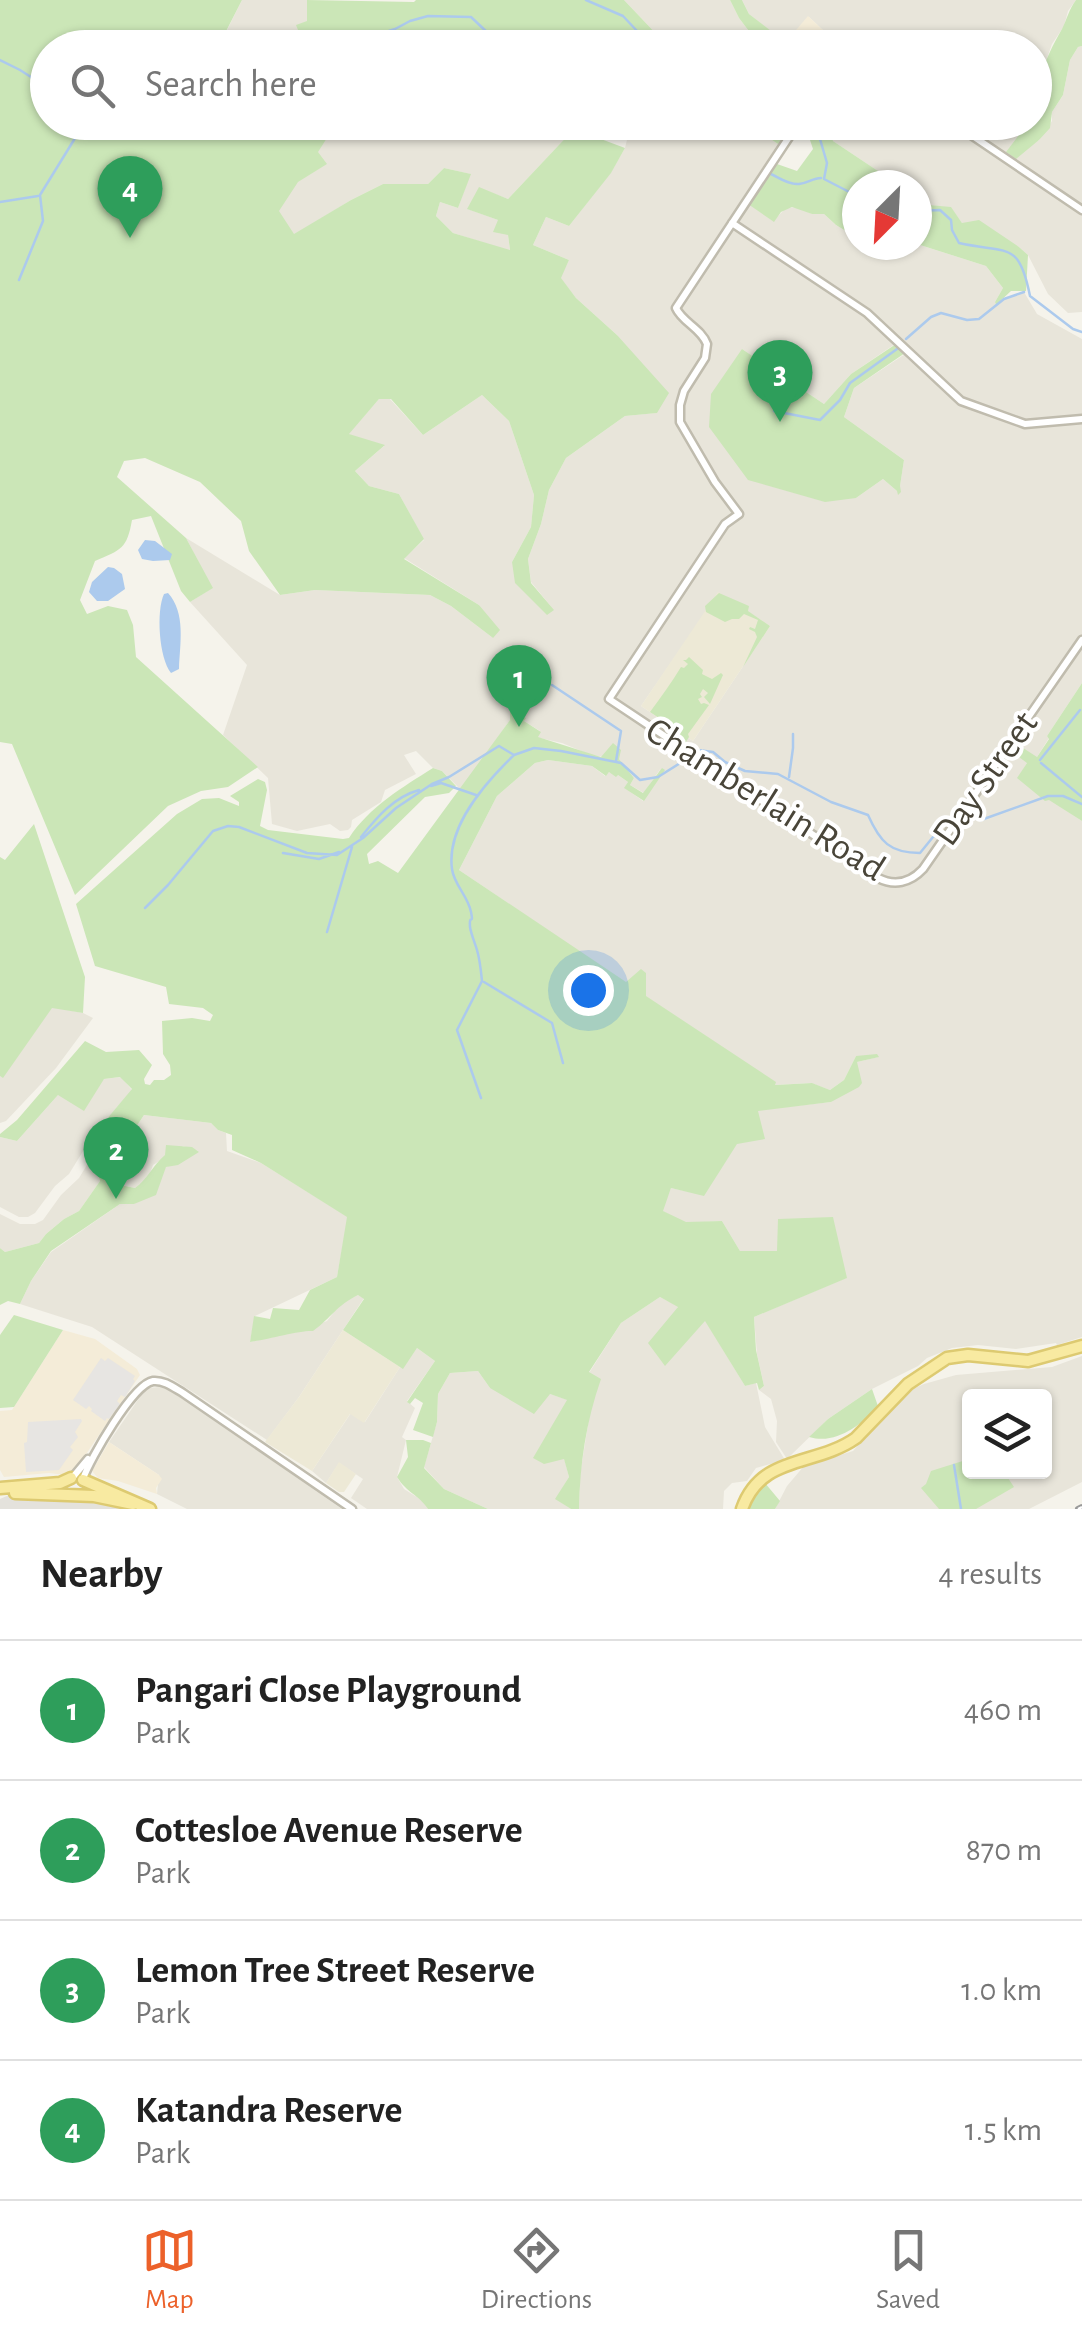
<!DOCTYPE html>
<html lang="en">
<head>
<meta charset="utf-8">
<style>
  :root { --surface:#fff; --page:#f6f6f6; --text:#222; --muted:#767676; --line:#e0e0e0; --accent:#ec612a }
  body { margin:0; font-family:"Alegreya Sans",sans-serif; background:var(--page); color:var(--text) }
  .controls { position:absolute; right:30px; bottom:30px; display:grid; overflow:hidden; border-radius:10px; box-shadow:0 2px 8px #0004 }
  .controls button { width:90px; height:90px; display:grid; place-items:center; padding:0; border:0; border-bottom:2px solid var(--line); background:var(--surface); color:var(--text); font:50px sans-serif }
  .compass { position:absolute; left:842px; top:170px; width:90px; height:90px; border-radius:50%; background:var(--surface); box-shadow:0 2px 8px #0004; rotate:204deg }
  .you { position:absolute; left:588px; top:990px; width:35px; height:35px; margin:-25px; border:8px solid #fff; border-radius:50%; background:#1a73e8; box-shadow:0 0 0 15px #1a73e833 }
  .badge { display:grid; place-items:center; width:65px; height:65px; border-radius:50%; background:var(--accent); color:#fff; font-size:32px; font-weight:700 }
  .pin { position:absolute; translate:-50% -82px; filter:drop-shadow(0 2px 5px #0008) }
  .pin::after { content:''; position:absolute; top:52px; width:35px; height:30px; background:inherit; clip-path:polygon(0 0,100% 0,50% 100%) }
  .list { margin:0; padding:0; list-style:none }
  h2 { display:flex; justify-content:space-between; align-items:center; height:130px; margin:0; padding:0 40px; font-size:42px }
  h2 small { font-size:32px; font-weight:400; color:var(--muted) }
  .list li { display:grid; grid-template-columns:65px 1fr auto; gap:30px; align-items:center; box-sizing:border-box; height:140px; padding:0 40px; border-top:2px solid var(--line) }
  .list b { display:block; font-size:38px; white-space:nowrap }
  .list p { margin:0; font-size:32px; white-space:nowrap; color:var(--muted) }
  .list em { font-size:32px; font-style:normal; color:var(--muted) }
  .icon { flex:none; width:55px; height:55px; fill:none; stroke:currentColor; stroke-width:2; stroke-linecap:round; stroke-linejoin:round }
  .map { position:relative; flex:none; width:1082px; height:1509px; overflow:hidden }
  .search { position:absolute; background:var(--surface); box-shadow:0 2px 8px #0004; left:30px; right:30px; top:30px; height:110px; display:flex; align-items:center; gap:25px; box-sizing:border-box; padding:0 35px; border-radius:55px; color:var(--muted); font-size:38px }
  .sheet { height:690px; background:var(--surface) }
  nav { display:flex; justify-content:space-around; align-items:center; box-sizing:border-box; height:140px; border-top:2px solid var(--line); background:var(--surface); font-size:28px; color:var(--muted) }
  nav a { display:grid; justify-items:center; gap:5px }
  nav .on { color:var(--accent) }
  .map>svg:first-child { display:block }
  .residential { fill:#e8e5da; fill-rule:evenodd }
  .commercial { fill:#f4ecd8 }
  .industrial { fill:#e4e2dc }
  .education { fill:#ede9d6 }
  .green { fill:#cbe6b7 }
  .parking { fill:#e7e5e2 }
  .water { fill:#accaed }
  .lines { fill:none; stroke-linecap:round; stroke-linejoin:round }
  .stream { stroke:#accaed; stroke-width:2.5 }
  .tertiary-casing { stroke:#c0bcae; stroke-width:11 }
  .primary-casing { stroke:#ddca71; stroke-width:15 }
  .tertiary { stroke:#fff; stroke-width:6 }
  .primary { stroke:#f8eaa1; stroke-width:10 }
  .rail-casing { stroke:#999; stroke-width:6 }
  .rail { stroke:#fff; stroke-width:2.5; stroke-dasharray:8; stroke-linecap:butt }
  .labels { text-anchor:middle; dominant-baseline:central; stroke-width:8; stroke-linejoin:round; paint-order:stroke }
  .street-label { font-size:38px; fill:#494539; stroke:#fff }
</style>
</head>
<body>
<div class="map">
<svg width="1082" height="1509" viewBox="0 0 1082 1509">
  <rect width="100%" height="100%" fill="#f5f3eb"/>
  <path class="residential" d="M242,0H307V21L303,40L290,43L284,47L218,48Z
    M624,0H730L739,18L761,47H668L661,43L662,40Z
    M742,0H1076L1068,11L1064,26L1052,44L1040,78L1035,104L1034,48L841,47L809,17L785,43L749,14Z
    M1082,46V312L1068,313L1048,294L1028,255L1019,247L962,223L951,208L929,205L917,197V185H899L833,141L829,123H1028L1019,132L1023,151L1039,140L1052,121V112L1063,95L1070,60L1078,47Z
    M346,123H580L508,199L479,188L468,209L498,220L508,235L510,251L453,233L436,216L440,202L458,208L470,174L444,168L428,184H383L351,200L294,235L270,199L326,164L315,149Z
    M631,123H733L760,132L778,144L742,199L773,221L786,208L797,207L812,214H824L836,225L857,238V245L917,244L986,266L1003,288L995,302L996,306L1004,299L1024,292L1037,314L1082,339V683L1047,736L1049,738L1037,757L1027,763L1018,778L1082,821V1337L1057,1345L1056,1343L1016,1349L978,1345L952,1348L927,1358L918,1366L872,1389L828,1419L787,1459L776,1442L777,1421L771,1399L759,1390L764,1386L757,1354L754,1317L846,1278L777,1251H740L722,1221L686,1223L662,1211L671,1188L704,1195L758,1110L831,1102L857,1062L878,1057L856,1056L844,1080L830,1090L811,1083L774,1085L775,1082L645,996L646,974L641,970L626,983L459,870L497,796L535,763L548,760L592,766L605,776L609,772L618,775L628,782L625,788L643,801L661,768L644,793L630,785L634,778L619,759L591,755L562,743L535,737L540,731L524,721L525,718L510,713V720L461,790L442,771L433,768L416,751L404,755L416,774L385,790L381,802L352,820L351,827L348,830L340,831L330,824L297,831L272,824L268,778L223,735L247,665L190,602L212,588L186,538L280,595L315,590L430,595L451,606L493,638L479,605L404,558L424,540L399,494L369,486L355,471L384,446L348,434L379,399H390L423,435L482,395L509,421L534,495L531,527L512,562L553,609L531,582L528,559L541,524L549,490L566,458L625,416L656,413L617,335L576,298L560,278L569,260L533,245L546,217L569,226L611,172L625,148ZM895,344L905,354L854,388L844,417L904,460L900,486L897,491L883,479L856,498L742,349L824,404L851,374ZM719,593L770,626L693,741L641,706Z
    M52,1007L83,1013L93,1018L56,1068L6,1121L0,1123V1076L3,1077Z
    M121,1077L132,1090L93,1135L69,1174L55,1186L35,1213L28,1217H19L0,1207V1137L17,1141L58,1095L104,1079Z
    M144,1115L211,1123L218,1130L226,1133L227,1151L261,1163L348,1217L337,1277L255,1316L250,1342L303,1330L327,1321L341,1303L358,1295L364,1298L299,1397L267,1440L92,1327L20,1304L31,1281L51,1252L120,1204H134L166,1167L198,1151L183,1146L153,1165L148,1179L135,1188L119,1185L115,1159Z
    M90,1160L94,1161L100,1181L79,1211L64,1219L46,1234L39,1243L5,1252L0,1248V1214L20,1224H35L43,1220L61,1195L79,1178Z
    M660,1297L678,1306L665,1365L705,1320L745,1386L756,1383L765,1427L785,1460L756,1468L747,1481L732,1483L724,1491L723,1509H579L580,1475L590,1412L589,1373L621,1323Z
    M417,1348L435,1361L407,1401L415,1408L402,1437L406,1440L397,1477L404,1489L423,1501L428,1509H367L351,1498L363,1479L339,1463L326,1483L312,1471L351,1413L365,1422L400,1367L403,1368Z
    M1082,1356V1482L1029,1509H775L787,1486L804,1466L853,1451L906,1392L924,1384L956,1375L1052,1367ZM970,1396H1044V1472H970Z
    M478,1371L490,1388L550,1394L568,1400L564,1458L569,1477L556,1499L571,1509H488L444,1489L424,1467L437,1422L438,1394L450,1373Z
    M159,1387L167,1389L183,1399L342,1509H187L157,1494L159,1475L109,1442L142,1394L149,1388Z"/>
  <path class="commercial" d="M808,16L841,47H792L785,43Z
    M63,1330L95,1339L137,1369L140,1375L80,1463L70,1473L65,1475L49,1473L4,1477L0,1470V1411L12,1410Z
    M109,1442L159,1475L162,1479L156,1488L157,1494L118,1481L98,1478L92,1471Z"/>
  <path class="industrial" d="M9,1495L124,1504L135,1509H0V1499Z"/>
  <path class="education" d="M718,592L770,626L693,741L641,706Z
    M343,1330L400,1367L364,1423L350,1414L312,1471L265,1442L299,1397Z
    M339,1462L356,1474L344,1492H339L326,1483Z"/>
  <path class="green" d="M0,0H242L218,47L48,48V122L346,123L327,138L318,152L327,164L298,182L279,211L294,234L351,200L383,184H428L444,168L471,174L458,208L440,202L436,216L453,233L510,250L508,235L493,232L498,220L467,209L479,187L508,199L574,129L625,148L611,173L569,226L546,217L533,245L569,260L561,278L576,298L617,335L669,393L657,413L625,416L566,458L549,490L541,524L528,559L531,583L554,610L547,615L515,583L512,562L531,527L534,495L509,421L482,395L423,435L391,399H379L349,434L385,445L355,471L369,486L399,494L424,539L404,559L479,605L500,630L493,638L451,606L430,595L315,590L280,595L249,551L241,521L200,482L145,458L124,461L117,477L186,538L213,588L190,602L181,591L151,516L132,520C127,549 121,550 95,561L80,600L87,614L108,606L127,610L133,625L136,657L258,767L228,787L201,791L168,806L75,895L12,744L0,742Z
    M307,0L414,2L416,0H624L662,40V44L668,47H284L290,43L302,40L296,25L307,21Z
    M730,0H742L749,14L792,47H761L739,18Z
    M1076,0H1082V46L1078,47L1070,60L1063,95L1052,112L1050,128L1039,140L1016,159L1006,152L1028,123L1034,122C1034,87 1044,60 1062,29C1067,19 1069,9 1076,0Z
    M733,123H793L778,144L760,132Z
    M807,123H821L822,125L829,123L833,141L899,185H857V238L836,225L824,214H812L792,207L781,212L774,222L748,204L777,164L797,171L813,149L805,125Z
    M917,197L929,205L951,207L962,223L979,220L1019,247L1028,255L1026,291H1011L996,305L995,302L1003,288L986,266L917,244Z
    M896,344L905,353L854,388L844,417L904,460L900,486L901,492L898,495L897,491L883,479L856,498L825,502L748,480L709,427L711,394L742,349L824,404L851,374Z
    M719,593L749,606L748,611L770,626L743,667L757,637L755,632L749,629L750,627L755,629L758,620L744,614L739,619H732L725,622L706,612L705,606Z
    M689,657L703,670L702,674L712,679L721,673L723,675L710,704L704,697L708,693L703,689L700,694L702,697L698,699L701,704L704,703L709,705L688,734L689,737L684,745L657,722L659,718L650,712C661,697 672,682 681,667L684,668L688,664L683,660H686Z
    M1082,683V821L1049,800L1045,801L1017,778L1027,763L1015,754H1012L1019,743L1020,746L1037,757L1049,739L1047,736Z
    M510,712L526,718L524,721L541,732L538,737L601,757L613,743L621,750L619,759L634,778L630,785L643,793L662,768L665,770L644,801L624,788L628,782L618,775L616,777L609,772L606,776L592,766L548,760L535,763L497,796L459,870L626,982L641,969L646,973V996L776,1082L775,1085L812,1083L830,1090L844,1080L856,1056L877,1054L879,1057L857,1062L862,1083L859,1087L831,1102L758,1111L765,1139L737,1144L704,1196L671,1188L663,1211L686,1222L722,1221L740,1251H777L778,1219L833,1217L847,1278L754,1317L756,1350L764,1386L759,1390L757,1383L745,1386L705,1321L665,1366L648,1343L678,1307L660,1297L621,1323L589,1372L601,1379C586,1422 580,1463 579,1509H571L555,1499L569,1477L564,1459L544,1464L533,1458L567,1400L550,1394L534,1414L490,1388L478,1371L450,1373L438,1394L437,1422L433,1437L413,1430L423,1403L415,1398L410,1404L407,1402L435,1361L417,1348L403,1369L343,1330L364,1299L358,1295C337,1305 331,1318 313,1331C301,1330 265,1340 250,1342L254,1316L270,1319L273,1308L299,1310L310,1290L337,1277L347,1217L261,1163L232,1150V1135L218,1130L211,1123L144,1115L115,1159L116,1174L120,1185L135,1188C148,1179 152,1166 165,1155L166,1145L192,1147L199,1152L178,1165L166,1167L156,1195L134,1204H120L51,1251L31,1281L20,1304L8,1301L0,1305V1248L5,1252L39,1243L46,1234L64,1219L79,1211L100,1181L96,1167L102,1158L99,1148L103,1140L95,1133L132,1089L120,1077L104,1079L84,1111L58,1095L17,1141L0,1137V1134L17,1120L85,1041L106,1052L139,1050L152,1065L144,1079L145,1084L150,1085L154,1080H164L171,1075L170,1065L163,1054L162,1021L192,1018L210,1021L213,1015L203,1008L169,1004L166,987L95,966L76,904L177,814L202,799L219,798L239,806V802L230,796L258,779L265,782L267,790L260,826L268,830L343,839L349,838C369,807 403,787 433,768L442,771L456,786L449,793L425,797L367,854L369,864L378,861L398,873L510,720Z
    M34,824L85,977L83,1013L52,1008L3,1078L0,1076V857L5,860Z
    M14,1315L63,1330L14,1407L0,1408V1335Z
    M872,1389L879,1409C858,1425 837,1445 809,1437L828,1419Z
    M406,1440H423L431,1443L424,1468L444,1489L488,1509H428C419,1495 407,1493 397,1477L408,1457Z
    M969,1459L970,1472H1004L1014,1487L976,1509H939L921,1488L926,1484L931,1471Z
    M765,1483L780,1501L775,1509H749L758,1491Z"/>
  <path class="parking" d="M101,1358L105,1361L108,1358L135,1376L133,1379L135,1381L125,1397L121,1395L117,1401L120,1404L109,1419L107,1418L105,1421L91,1411L92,1409L89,1406L86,1409L73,1400Z
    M81,1419L82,1421L75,1432L78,1437L70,1447L73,1450L59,1470L26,1472L24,1443L27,1442L28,1422Z"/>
  <path class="water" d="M145,540L155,541L172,554L170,560L153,561L142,559L138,550Z
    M108,567L114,568L122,574L125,589L108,601H97L89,592L92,582Z
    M168,593C186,613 180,643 179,669L171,673C159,658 156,611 164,594Z"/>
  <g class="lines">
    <path class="stream" d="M586,0L623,16L653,48
      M337,48L395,29L410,21L428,16L471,17L489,34L521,39L547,48
      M0,60L20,70L48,88
      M815,122L827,163L824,179L857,196
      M771,174C780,178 789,185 799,184C808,183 813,178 821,178
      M0,202L38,196
      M917,211L940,210L951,220L952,230L959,243C1008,254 1019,240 1030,296L1073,329L1082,332
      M19,280L43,221L40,195L85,122
      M906,339L931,317L941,313L967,320L979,319L1004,299L1024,292
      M774,411L820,420L840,400L850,383L897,349
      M552,685L621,731L616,761
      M698,750L713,752L725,762L745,771L778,774L831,802L868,815C880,842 890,853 920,853L933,837L941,833
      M1040,760L1080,710
      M1041,763L1082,797
      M789,777L793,748V734
      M431,786L441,783L476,795
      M361,837C377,817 394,797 419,790
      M952,840L970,817L981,820L1048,796H1063L1082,804
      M283,853L319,859L339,852
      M145,908L168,885L213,831L228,826L239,827L307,853L337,855L363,838L396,808L432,784L449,777L499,746L514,755L534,748L561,751L621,763L640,780L658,777L685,760
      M327,932L352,847
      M482,981C481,971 480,960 477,950C475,943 471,934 470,927C469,912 474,927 471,912C468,896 454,885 452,869C446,826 486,782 514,755
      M484,982L552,1023L563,1063
      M481,1098L457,1030L482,981
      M954,1465L961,1509"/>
    <g class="tertiary-casing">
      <path id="tertiary" d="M799,122L676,308C682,322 701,328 707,344L705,358L684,391L680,405V422L715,482L739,514L725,524L609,699L878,878C894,886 910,883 923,869L1082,640
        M952,122L1082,210
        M732,223L867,313L961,401L1025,424L1082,419
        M73,1477L88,1459
        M83,1479C90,1459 133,1384 153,1381C164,1380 173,1387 183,1393L352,1509"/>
    </g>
    <g class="primary-casing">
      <path id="primary" d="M83,1480L150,1509
        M0,1488L60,1483L71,1478
        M15,1493L94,1496L133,1504
        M742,1509C761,1454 815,1467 856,1438L908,1384L947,1358L968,1355L1028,1361L1082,1346"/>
    </g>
    <use href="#tertiary" class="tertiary"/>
    <use href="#primary" class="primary"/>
    <g class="rail-casing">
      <path id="rail" d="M1078,1509L1082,1507"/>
    </g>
    <use href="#rail" class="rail"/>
  </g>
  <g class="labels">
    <g class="street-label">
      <text transform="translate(986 779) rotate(-55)">Day Street</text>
      <text transform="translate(765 800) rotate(32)">Chamberlain Road</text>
    </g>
  </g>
</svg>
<div class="controls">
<button><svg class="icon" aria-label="layers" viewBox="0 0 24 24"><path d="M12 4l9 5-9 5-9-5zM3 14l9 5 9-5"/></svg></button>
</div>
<svg class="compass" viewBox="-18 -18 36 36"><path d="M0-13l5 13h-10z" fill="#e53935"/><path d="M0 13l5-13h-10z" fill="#767676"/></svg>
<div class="you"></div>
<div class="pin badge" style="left:519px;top:727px;background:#2e9e5b">1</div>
<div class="pin badge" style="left:116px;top:1199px;background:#2e9e5b">2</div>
<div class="pin badge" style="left:780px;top:422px;background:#2e9e5b">3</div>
<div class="pin badge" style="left:130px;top:238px;background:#2e9e5b">4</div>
<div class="search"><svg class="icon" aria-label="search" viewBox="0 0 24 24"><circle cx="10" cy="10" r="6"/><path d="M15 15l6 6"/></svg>Search here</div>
</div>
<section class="sheet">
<h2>Nearby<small>4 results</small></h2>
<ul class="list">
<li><span class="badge" style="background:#2e9e5b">1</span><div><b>Pangari Close Playground</b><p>Park</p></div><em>460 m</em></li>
<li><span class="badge" style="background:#2e9e5b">2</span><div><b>Cottesloe Avenue Reserve</b><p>Park</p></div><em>870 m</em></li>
<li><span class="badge" style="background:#2e9e5b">3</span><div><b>Lemon Tree Street Reserve</b><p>Park</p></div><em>1.0 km</em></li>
<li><span class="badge" style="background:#2e9e5b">4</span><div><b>Katandra Reserve</b><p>Park</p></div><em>1.5 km</em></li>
</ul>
</section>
<nav>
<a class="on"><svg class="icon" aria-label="map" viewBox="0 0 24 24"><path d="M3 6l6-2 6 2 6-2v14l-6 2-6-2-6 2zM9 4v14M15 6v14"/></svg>Map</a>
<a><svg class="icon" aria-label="directions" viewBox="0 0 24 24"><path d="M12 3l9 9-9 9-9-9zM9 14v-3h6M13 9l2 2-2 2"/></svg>Directions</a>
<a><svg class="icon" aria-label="saved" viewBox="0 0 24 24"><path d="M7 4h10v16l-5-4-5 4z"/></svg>Saved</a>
</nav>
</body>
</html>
